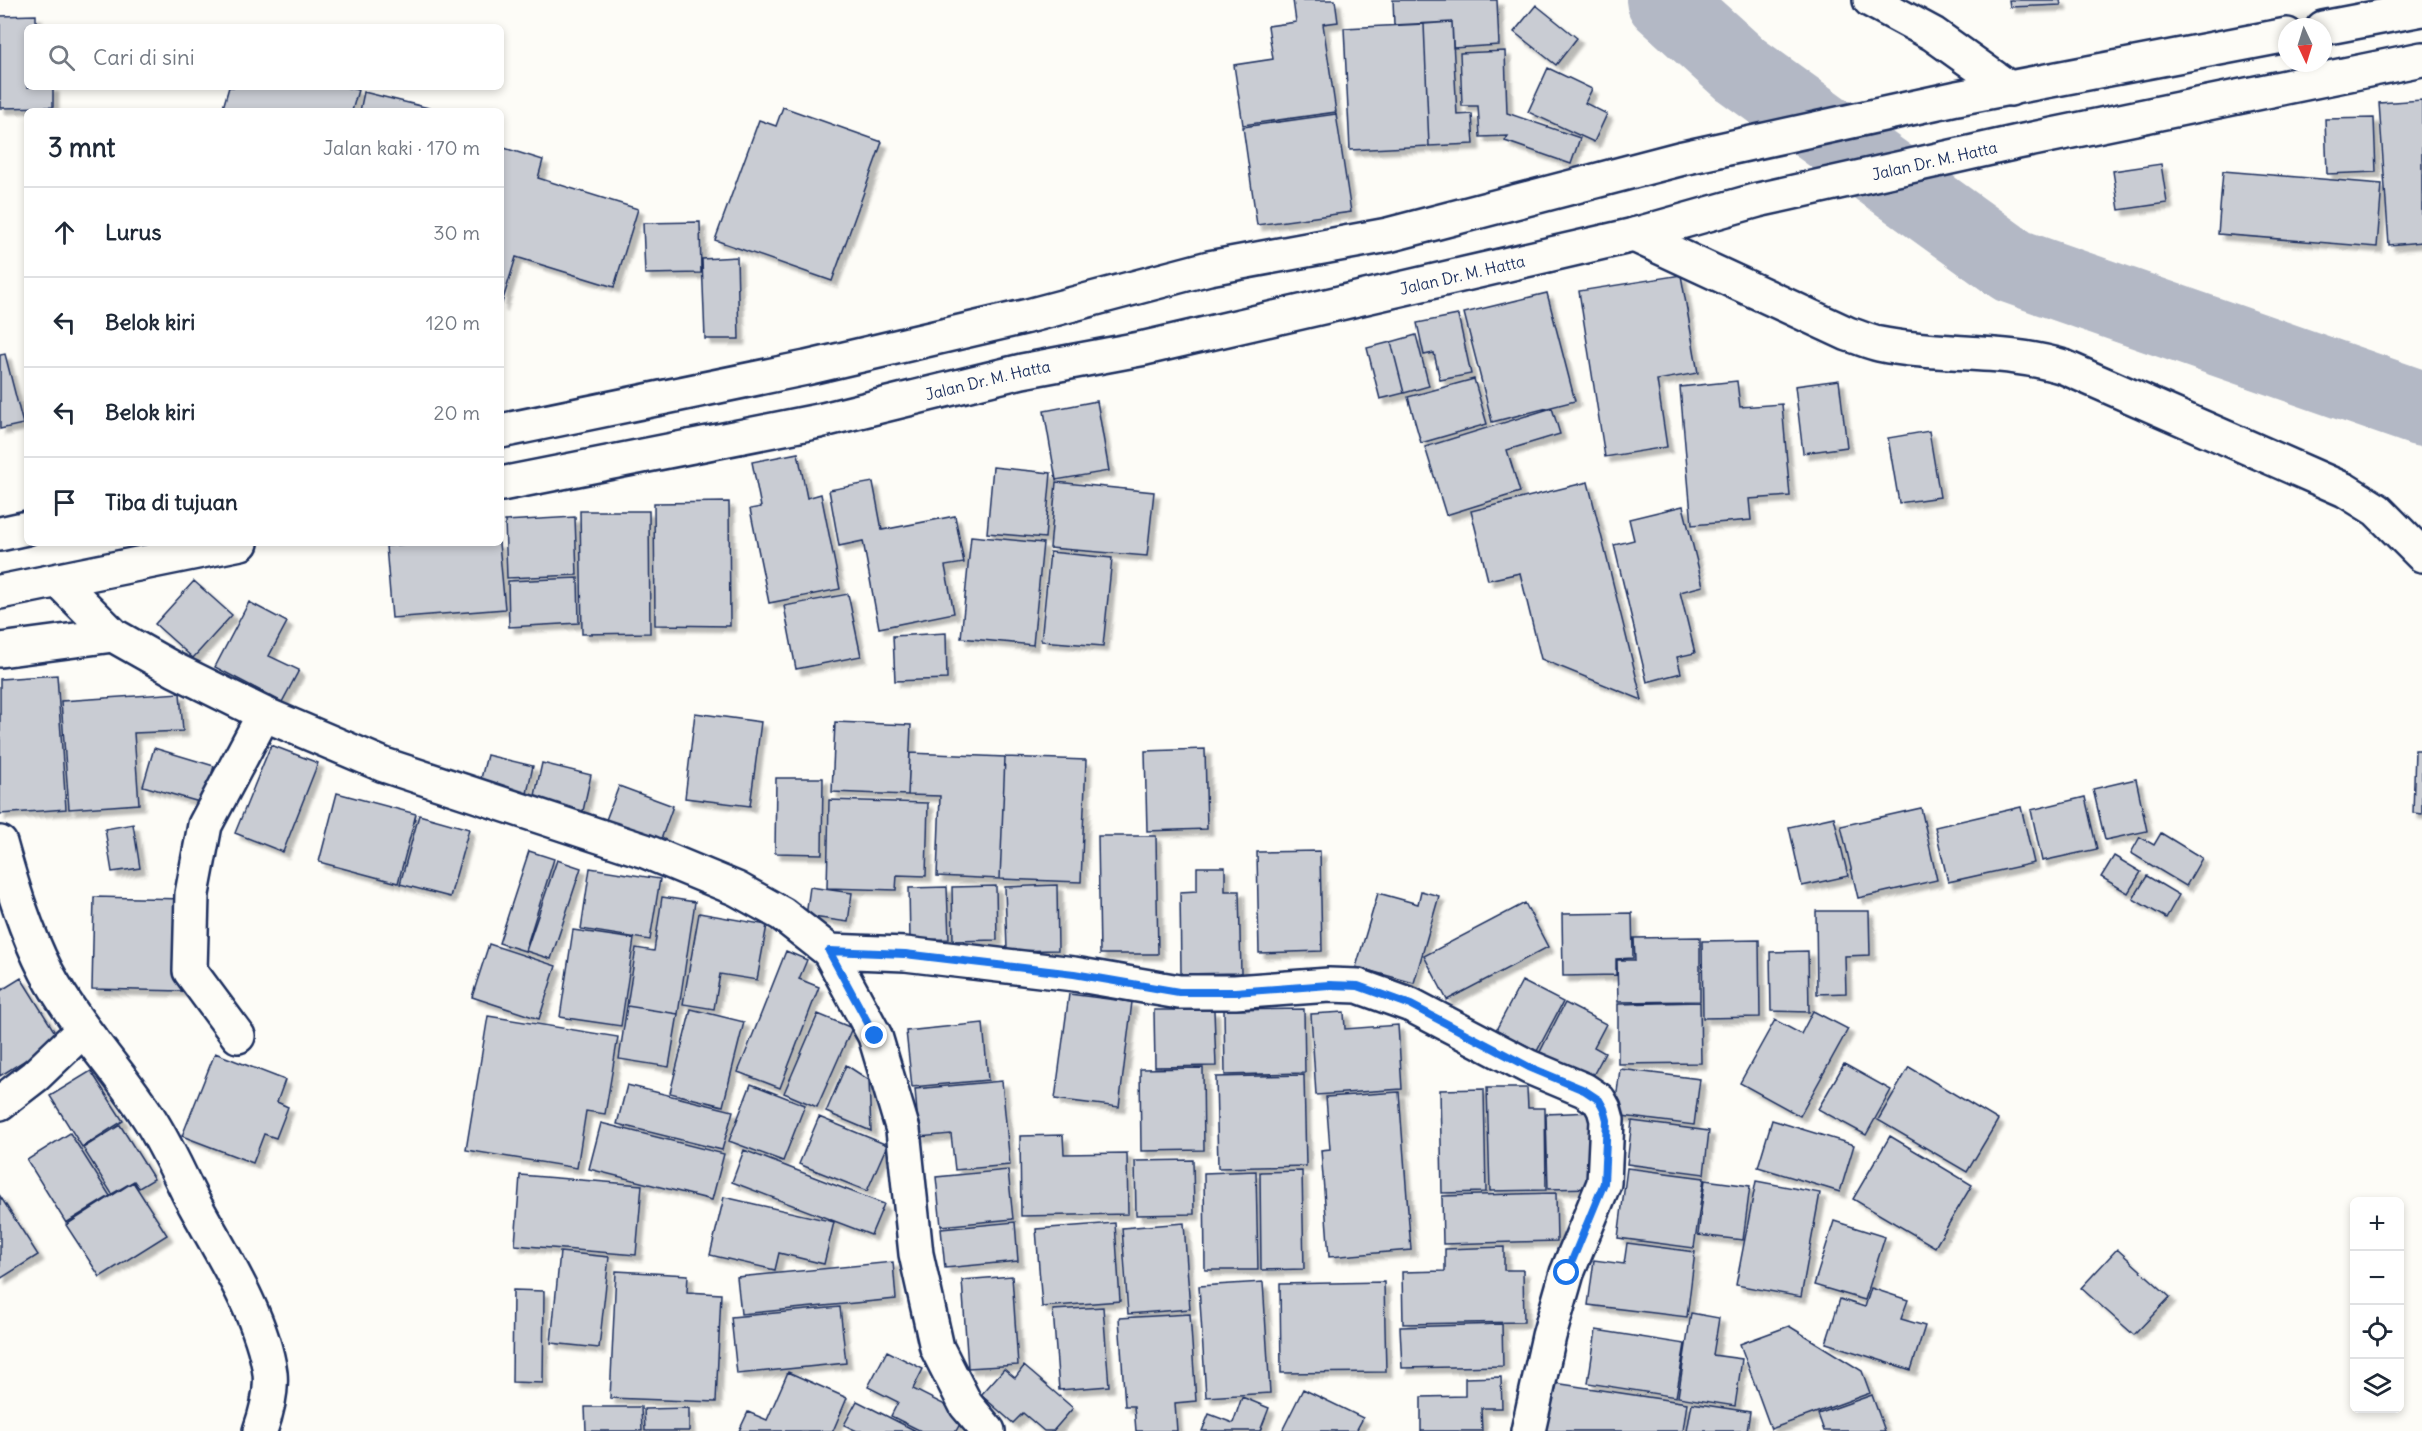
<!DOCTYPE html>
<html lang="id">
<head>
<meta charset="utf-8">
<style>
  :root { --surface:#fff; --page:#f2f2f3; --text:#1f2937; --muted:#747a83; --line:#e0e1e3 }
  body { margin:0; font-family:Delius,sans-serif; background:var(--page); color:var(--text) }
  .controls { position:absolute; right:18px; bottom:18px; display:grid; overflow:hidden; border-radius:9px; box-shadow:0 3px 9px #0003 }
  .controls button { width:54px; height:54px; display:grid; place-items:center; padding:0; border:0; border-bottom:2px solid var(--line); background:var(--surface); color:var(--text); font:30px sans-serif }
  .compass { position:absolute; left:2278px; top:18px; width:54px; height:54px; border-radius:50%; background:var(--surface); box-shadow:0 3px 9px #0003; rotate:176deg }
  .stop { position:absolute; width:18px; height:18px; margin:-14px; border:4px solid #1a73e8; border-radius:50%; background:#fff }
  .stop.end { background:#1a73e8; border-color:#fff; box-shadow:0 2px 6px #0008 }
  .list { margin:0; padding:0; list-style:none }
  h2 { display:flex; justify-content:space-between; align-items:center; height:78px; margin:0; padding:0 24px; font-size:26px }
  h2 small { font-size:20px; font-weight:400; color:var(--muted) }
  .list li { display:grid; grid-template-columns:39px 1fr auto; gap:18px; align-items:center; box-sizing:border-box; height:90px; padding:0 24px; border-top:2px solid var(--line) }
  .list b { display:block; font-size:22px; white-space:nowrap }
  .list em { font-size:20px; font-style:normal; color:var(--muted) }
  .icon { flex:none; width:33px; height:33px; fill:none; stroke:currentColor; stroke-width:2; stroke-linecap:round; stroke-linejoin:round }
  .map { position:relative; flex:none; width:2422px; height:1431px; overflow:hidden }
  .search { position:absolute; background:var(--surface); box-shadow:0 3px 9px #0003; left:24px; top:24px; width:480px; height:66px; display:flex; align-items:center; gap:15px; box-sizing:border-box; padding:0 21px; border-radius:9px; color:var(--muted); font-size:22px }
  .panel { position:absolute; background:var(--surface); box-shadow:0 3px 9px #0003; left:24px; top:108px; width:480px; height:438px; border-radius:9px }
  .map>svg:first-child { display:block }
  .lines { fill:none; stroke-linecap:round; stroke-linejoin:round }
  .river { stroke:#b3b8c5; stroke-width:76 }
  .building { fill:#c9ccd3; stroke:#1b2f5e; stroke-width:1.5; filter:url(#shadow) }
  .minor-casing { stroke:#1b2f5e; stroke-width:38 }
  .major-casing { stroke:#1b2f5e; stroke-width:38 }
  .minor { stroke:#fdfcf7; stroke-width:33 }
  .major { stroke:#fdfcf7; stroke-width:33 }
  .route { stroke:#1a73e8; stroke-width:8 }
  .labels { text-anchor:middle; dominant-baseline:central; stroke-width:4.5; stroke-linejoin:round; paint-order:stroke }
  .street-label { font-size:16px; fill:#1b2f5e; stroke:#fdfcf7 }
</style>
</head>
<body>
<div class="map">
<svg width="2422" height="1431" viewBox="0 0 2422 1431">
  <defs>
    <filter id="shadow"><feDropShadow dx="5.5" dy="5.5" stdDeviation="1.5" flood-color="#0004"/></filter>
  </defs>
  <rect width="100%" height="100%" fill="#fdfcf7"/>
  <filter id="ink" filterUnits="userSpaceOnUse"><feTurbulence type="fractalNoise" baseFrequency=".0167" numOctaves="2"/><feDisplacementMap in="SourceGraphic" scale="12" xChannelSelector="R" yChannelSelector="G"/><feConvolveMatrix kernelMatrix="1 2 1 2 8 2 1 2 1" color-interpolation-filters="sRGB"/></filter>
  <g filter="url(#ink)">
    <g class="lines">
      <path class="river" d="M1664,0L1740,69L2013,266L2422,409"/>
    </g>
    <path class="building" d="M1293,0H1335L1338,22L1323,24L1336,112L1243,125L1234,65L1273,59L1268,26L1296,22Z
      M1393,0H1497L1499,45L1453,48L1452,22L1394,25Z
      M2009,0H2060L2061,5L2010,7Z
      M1536,5L1577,38L1556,65L1514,32Z
      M36,15V27H27V87H53V107L0,108V16Z
      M1452,22L1457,115L1472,114L1474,144L1429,146L1424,24Z
      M1424,24L1429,146L1350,150L1344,28Z
      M1505,51L1507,113L1580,138L1571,164L1505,141L1508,136L1480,137L1478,106H1462L1460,53Z
      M1548,68L1592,89L1585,103L1607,114L1594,142L1528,112Z
      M229,87H345L358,90L352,111H222Z
      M364,92L441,111H360Z
      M2422,100V242L2389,245L2379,103Z
      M783,107L882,142L832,281L715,240L759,120L776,126Z
      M1336,114L1351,212L1257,225L1243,127Z
      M2374,118L2376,172L2327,174L2325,119Z
      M501,147L543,160L538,178L638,209L614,287L516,257L501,306Z
      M2161,164L2167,203L2119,210L2113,171Z
      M2223,171L2382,184L2377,247L2218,234Z
      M700,222L701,273L645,274L643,223Z
      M737,257L739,339H705L702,259Z
      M1681,275L1698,373L1657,380L1667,447L1605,457L1579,291Z
      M1547,293L1575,401L1492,422L1464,313Z
      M1458,315L1471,374L1440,380L1434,353L1424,355L1417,323Z
      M1416,335L1429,386L1404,393L1391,342Z
      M1391,342L1404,393L1380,399L1367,348Z
      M5,354L23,424L0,429V355Z
      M1474,379L1487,424L1421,443L1408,397Z
      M1839,380L1847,447L1803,453L1795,386Z
      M1737,381L1740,407L1782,404L1790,496L1749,499L1751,520L1692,525L1680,387Z
      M1097,401L1109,471L1056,480L1044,411Z
      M1552,408L1560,434L1507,450L1520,492L1446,515L1425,447Z
      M1929,431L1940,497L1899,503L1888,438Z
      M798,453L807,498L821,494L840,589L769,603L750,509L761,507L752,462Z
      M993,467L1051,473L1045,538L987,533Z
      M873,482L882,530L955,516L964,563L945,566L954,613L879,628L863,541L839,546L829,490Z
      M1056,482L1154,492L1147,556L1050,548Z
      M1588,482L1642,700L1541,659L1520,573L1488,580L1471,511Z
      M729,502L730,626L655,625L654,503Z
      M1683,506L1703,586L1680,592L1695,653L1677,657L1681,673L1647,682L1614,545L1634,540L1629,519Z
      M580,511H649L650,633L582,634Z
      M575,517L577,575L507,578L505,521Z
      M971,536L1043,543L1033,645L961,638Z
      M417,543H499L505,609L392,618L386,546Z
      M1050,552L1112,558L1103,646L1041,641Z
      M578,578L579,623L509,627L508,581Z
      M194,581L232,615L193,658L155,624Z
      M848,594L861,656L796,669L784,606Z
      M249,602L287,622L269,656L299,670L282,702L215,667Z
      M946,633L947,679L895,681L893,636Z
      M57,675L66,809L0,814V679Z
      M180,693L183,731L134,733L139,804L69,809L61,701Z
      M695,713L761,722L750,806L685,798Z
      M835,722L911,725L908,795L832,792Z
      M271,745L318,763L283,852L235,833Z
      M154,748L214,766L203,803L143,786Z
      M1205,749L1207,829L1147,831L1145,751Z
      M2415,750H2422V814L2413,813Z
      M910,753L1005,757L1000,879L937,876L940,796L908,795Z
      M487,755L533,766L526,798L479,786Z
      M1005,757L1086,760L1081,882L1000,879Z
      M542,763L591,775L583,811L534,800Z
      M776,778H823L822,854L775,853Z
      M2136,779L2147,831L2105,840L2093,789Z
      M619,786L673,806L659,845L604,825Z
      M337,793L416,814L398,883L319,862Z
      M2085,797L2097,849L2042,861L2031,810Z
      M829,800L928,803L926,876L897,875L896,890L827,888Z
      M2021,807L2034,863L1948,882L1935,827Z
      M1921,808L1937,880L1858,898L1841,826Z
      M419,815L469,829L450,897L400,884Z
      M1834,817L1848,876L1802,886L1789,827Z
      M133,824L140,868L112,872L105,829Z
      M2161,833L2202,858L2186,886L2131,853L2140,837L2154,845Z
      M1098,836H1156L1158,954H1100Z
      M529,851L554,859L525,951L499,943Z
      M1320,851L1322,951L1259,953L1257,852Z
      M2114,856L2141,872L2128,893L2101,877Z
      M557,860L581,868L551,959L526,951Z
      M1197,867H1225V891H1239L1241,973L1181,974L1180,892L1197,891Z
      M590,868L660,879L650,940L581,929Z
      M2147,876L2179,895L2166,918L2133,899Z
      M1057,885L1058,950L1007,951L1005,887Z
      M996,886L997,940L953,941L952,887Z
      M810,887L852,893L848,922L806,916Z
      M947,887L949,939L910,940L909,888Z
      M1421,891L1439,896L1414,983L1356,967L1378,893L1418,904Z
      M94,897L185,899L183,991L92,989Z
      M662,897L695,902L678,1014L627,1006L636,948L654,951Z
      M1525,903L1548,947L1447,1000L1424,956Z
      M1816,911H1869L1870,955L1845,956L1846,993L1817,994Z
      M699,913L767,925L757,980L720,974L714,1009L683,1004Z
      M1632,913L1633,958L1616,959V975L1563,976L1562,914Z
      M573,930L634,939L621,1026L560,1017Z
      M1700,937V1001L1618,1002L1617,960H1635L1634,938Z
      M1759,940L1760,1017L1703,1018L1702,941Z
      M489,944L556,966L539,1019L472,997Z
      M786,951L807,960L799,979L819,987L780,1088L738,1072Z
      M1808,951L1809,1012L1771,1011L1770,952Z
      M21,978L59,1039L0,1076V991Z
      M1522,981L1563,1002L1537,1051L1496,1030Z
      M1069,994L1132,1002L1119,1107L1055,1099Z
      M1700,1002L1701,1063L1618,1064V1004Z
      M1565,1003L1606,1024L1594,1047L1605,1053L1591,1079L1540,1052Z
      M627,1006L678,1014L669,1067L619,1059Z
      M691,1009L744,1022L723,1106L670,1093Z
      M1304,1009L1305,1073L1225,1075L1224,1010Z
      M1154,1010H1214L1216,1066L1155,1067Z
      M1813,1011L1848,1029L1800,1116L1740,1083L1775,1020L1801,1034Z
      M1344,1012L1345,1029L1398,1025L1402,1089L1316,1095L1311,1014Z
      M818,1014L852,1028L817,1107L784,1093Z
      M488,1016L618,1037L605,1114L586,1111L577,1168L466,1150Z
      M983,1023L988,1080L912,1087L906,1031Z
      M215,1053L285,1080L277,1102L288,1107L276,1138L264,1134L253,1163L182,1136Z
      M1844,1064L1891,1090L1866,1135L1818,1109Z
      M846,1065L869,1080L871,1131L826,1112Z
      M1909,1067L1998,1120L1967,1172L1878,1120Z
      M1203,1068L1204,1150L1141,1151L1140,1069Z
      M1620,1069L1700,1079L1694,1125L1614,1115Z
      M91,1071L123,1121L82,1147L50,1096Z
      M1304,1075L1306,1166L1218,1168L1216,1077Z
      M1002,1081L1010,1165L955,1170L951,1134L919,1137L915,1089Z
      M751,1084L805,1105L783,1161L729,1141Z
      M627,1085L733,1111L722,1150L617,1124Z
      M1487,1088H1527L1528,1108H1545L1546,1190L1490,1191Z
      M1484,1089L1486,1192L1442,1193L1440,1090Z
      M1399,1092L1411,1250L1329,1257L1321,1150L1330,1149L1326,1097Z
      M1592,1112L1593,1188L1548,1189L1546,1114Z
      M819,1117L887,1145L867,1191L799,1164Z
      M1772,1120L1854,1145L1840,1192L1758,1167Z
      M1632,1121L1709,1131L1704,1174L1627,1164Z
      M601,1123L724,1154L712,1200L589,1169Z
      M120,1125L154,1179L139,1188L134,1181L112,1194L83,1148Z
      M70,1133L110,1196L66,1223L27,1160Z
      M1063,1135L1064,1154L1127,1153L1128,1214L1021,1216L1020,1136Z
      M1890,1136L1972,1185L1935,1247L1853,1199Z
      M744,1150L884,1204L871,1235L732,1182Z
      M1193,1160L1194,1214L1136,1215L1135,1161Z
      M1627,1168L1704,1178L1694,1248L1618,1238Z
      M1008,1170L1013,1219L941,1226L936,1177Z
      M1256,1171L1258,1270H1205L1204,1173Z
      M1302,1171L1304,1269L1261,1270L1260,1172Z
      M520,1175L642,1185L636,1255L515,1245Z
      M1705,1180L1750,1186L1743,1240L1698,1235Z
      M1756,1181L1820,1193L1801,1297L1736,1285Z
      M133,1182L167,1235L100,1277L66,1225Z
      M1556,1193L1557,1241L1443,1244L1442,1196Z
      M0,1196L38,1255L0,1279Z
      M724,1197L834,1222L824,1264L779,1253L775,1270L710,1255Z
      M1834,1221L1885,1237L1865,1300L1814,1285Z
      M1015,1222L1018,1261L945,1268L941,1229Z
      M1115,1223L1120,1301L1042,1307L1036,1229Z
      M1184,1223L1190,1309L1128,1314L1122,1228Z
      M1627,1243L1695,1252L1687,1317L1588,1305L1594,1260L1624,1264Z
      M1504,1247V1270H1523L1524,1322L1403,1324L1402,1272L1445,1271V1249Z
      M2117,1249L2170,1297L2134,1335L2081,1288Z
      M560,1252L609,1257L599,1348L551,1343Z
      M893,1262L896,1299L741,1314L737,1277Z
      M616,1271L688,1275L687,1292L721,1294L716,1402L610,1398Z
      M1012,1276L1018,1365L968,1368L962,1280Z
      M1263,1282L1270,1393L1206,1397L1199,1286Z
      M1384,1282L1386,1372L1281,1373L1280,1284Z
      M1871,1288L1908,1300L1901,1319L1925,1326L1911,1370L1826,1343L1840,1299L1865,1307Z
      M513,1290L544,1291L543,1383L512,1382Z
      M840,1307L846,1363L737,1374L731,1317Z
      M1103,1307L1109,1386L1059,1390L1053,1310Z
      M1691,1313L1719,1318L1713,1355L1742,1359L1735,1406L1678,1397Z
      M1190,1314L1196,1401L1175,1403L1177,1431H1136L1134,1406H1125L1119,1318Z
      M1502,1324L1503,1366L1402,1368L1400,1327Z
      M1789,1326L1862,1371L1870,1393L1771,1429L1740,1344Z
      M1596,1330L1685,1344L1676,1397L1588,1383Z
      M887,1351L923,1369L913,1389L965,1415L956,1431H921L891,1416L898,1402L868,1387Z
      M1024,1366L1073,1408L1053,1431H1044L1023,1413L1013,1423L981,1395L1004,1369L1015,1378Z
      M788,1372L847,1398L833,1431H739L748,1412L767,1420Z
      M1501,1377L1502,1408H1481L1482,1431H1421V1397L1465,1396V1378Z
      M1548,1382L1687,1403L1683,1431H1541Z
      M1303,1389L1363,1418L1356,1431H1282Z
      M1872,1395L1885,1431H1824L1818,1414Z
      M1242,1397L1269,1408L1260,1431H1202L1209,1414L1233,1423Z
      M857,1401L916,1431H857L844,1425Z
      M1692,1403L1750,1412L1747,1431H1687Z
      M585,1407H641L642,1431H586Z
      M689,1408V1431H645L644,1409Z"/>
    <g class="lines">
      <g class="minor-casing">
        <path id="minor" d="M1870,0L1933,34L2010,89
          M1634,235L1848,334C1859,337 1869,342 1879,344C1941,357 2003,348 2064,367L2345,490L2377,510L2422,555
          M59,581L113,635L175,670L264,714L384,765L645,851L737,889L782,914L829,951L875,1036L903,1130L916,1254L937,1348L966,1405L988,1431
          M0,650L113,635
          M0,843C12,886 25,930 46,971C73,1022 113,1064 145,1112C163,1138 176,1168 190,1196C218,1248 262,1314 270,1373C272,1392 266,1414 260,1431
          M829,951L905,954L1074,974L1179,992H1235L1329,985L1358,986L1411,1005L1529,1067L1584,1090L1599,1100L1604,1109L1607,1120L1604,1183L1567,1273L1549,1336L1528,1431
          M238,1036L190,971L192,894L205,825L264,714
          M0,1103L35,1076L83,1030"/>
      </g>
      <g class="major-casing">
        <g id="major">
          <path d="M2323,28L2422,9"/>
          <path d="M501,431L806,368L1028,316L1209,268L1388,235L1683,158L1957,98L2287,35"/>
          <path id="s1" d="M501,484L819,421L1022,371L1145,348L1634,235L1758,200L2018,142L2422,59"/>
          <path d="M0,534L27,528"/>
          <path d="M0,592L241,543"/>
        </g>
      </g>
      <use href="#minor" class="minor"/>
      <use href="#major" class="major"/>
    </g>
  </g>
  <g class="lines" filter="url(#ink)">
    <path class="route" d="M875,1036L829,951L905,954L1074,974L1179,992H1235L1329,985L1358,986L1411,1005L1529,1067L1584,1090L1599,1100L1604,1109L1607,1120L1604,1183L1567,1273"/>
  </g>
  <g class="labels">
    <g class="street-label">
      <text stroke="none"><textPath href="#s1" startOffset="1470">Jalan Dr. M. Hatta</textPath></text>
      <text stroke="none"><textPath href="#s1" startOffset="984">Jalan Dr. M. Hatta</textPath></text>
      <text stroke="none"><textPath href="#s1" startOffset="498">Jalan Dr. M. Hatta</textPath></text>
    </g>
  </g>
</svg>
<div class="controls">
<button>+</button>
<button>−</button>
<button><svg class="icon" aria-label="locate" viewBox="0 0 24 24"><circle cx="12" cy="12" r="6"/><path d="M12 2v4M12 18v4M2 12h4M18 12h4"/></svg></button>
<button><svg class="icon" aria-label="layers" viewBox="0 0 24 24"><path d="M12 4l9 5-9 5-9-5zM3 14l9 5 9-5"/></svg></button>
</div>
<svg class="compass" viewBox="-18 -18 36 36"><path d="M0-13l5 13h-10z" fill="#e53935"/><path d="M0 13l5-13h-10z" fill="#747a83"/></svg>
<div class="stop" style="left:1567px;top:1273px"></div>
<div class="stop end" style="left:875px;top:1036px"></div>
<div class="search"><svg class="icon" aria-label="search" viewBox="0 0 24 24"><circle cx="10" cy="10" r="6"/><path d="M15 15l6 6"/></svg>Cari di sini</div>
<section class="panel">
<h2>3 mnt<small>Jalan kaki · 170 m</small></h2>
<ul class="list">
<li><svg class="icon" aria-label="ahead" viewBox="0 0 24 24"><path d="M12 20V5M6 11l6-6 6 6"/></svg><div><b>Lurus</b></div><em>30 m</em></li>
<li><svg class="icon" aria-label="left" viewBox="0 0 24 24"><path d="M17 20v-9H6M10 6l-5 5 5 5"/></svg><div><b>Belok kiri</b></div><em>120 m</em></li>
<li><svg class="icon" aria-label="left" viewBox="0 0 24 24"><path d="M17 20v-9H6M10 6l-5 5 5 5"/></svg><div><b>Belok kiri</b></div><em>20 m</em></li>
<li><svg class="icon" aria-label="arrive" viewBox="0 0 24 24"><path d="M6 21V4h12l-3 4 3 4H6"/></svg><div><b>Tiba di tujuan</b></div></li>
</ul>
</section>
</div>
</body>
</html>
